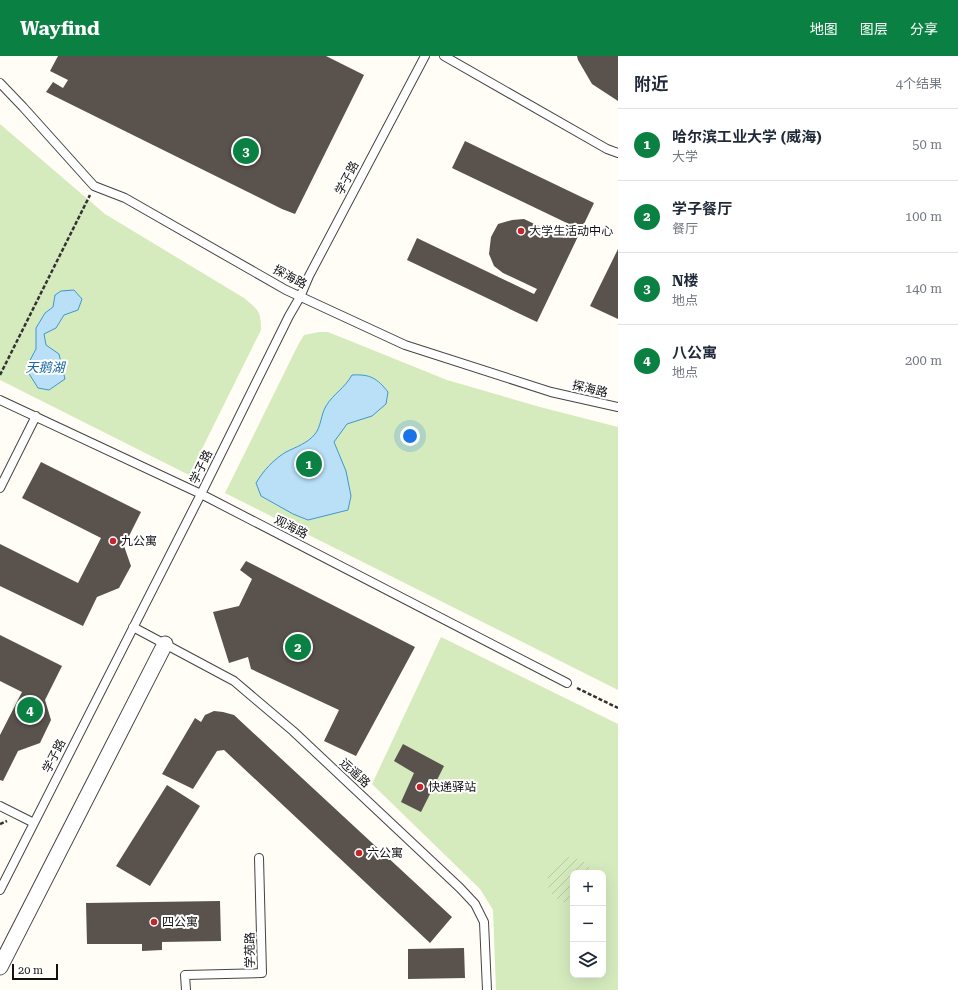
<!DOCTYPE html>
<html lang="zh">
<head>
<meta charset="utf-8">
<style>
  :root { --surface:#fff; --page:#f6f6f7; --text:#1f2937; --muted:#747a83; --line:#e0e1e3; --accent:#0b8043 }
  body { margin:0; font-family:"Roboto Serif","Noto Sans SC",serif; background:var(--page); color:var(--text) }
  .controls { position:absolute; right:12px; bottom:12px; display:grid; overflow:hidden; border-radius:8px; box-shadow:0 4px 16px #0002 }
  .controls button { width:36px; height:36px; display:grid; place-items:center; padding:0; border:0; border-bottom:1px solid var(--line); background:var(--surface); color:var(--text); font:20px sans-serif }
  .scale { position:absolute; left:12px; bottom:10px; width:46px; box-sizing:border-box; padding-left:4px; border:2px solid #111; border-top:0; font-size:11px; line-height:14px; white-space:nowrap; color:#111; -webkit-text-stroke:3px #fff; paint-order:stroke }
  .you { position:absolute; left:410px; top:380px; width:14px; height:14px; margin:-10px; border:3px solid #fff; border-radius:50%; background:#1a73e8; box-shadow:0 0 0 6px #1a73e833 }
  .badge { display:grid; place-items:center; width:26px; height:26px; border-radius:50%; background:var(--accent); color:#fff; font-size:13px; font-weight:700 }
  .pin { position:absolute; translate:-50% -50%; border:2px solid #fff; box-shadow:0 1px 4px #0006 }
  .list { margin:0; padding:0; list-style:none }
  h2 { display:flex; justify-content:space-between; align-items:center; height:52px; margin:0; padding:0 16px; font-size:17px }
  h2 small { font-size:13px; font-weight:400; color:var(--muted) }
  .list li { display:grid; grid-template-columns:26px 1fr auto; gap:12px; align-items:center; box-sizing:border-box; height:72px; padding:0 16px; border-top:1px solid var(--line) }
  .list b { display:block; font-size:15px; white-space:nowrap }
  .list p { margin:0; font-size:13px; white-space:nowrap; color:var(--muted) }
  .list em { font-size:13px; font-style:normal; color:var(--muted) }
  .icon { flex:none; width:22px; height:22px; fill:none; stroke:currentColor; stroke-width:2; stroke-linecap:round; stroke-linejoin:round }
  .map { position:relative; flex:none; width:618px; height:934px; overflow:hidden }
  header { display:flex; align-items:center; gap:24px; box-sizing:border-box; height:56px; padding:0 20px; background:var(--accent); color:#fff }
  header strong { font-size:19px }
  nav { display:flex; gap:22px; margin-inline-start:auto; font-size:14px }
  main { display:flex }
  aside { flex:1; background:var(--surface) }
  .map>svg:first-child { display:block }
  .park { fill:#d5ebbd; fill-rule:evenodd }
  .garden { fill:url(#garden-furrows) }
  .water { fill:#b9e0f7; stroke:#3f96cf }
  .building { fill:#5a524d }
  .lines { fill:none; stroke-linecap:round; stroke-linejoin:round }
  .lane-casing { stroke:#444; stroke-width:10 }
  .street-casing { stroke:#444; stroke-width:17 }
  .path { stroke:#333; stroke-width:2.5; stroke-dasharray:4 2; stroke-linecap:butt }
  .lane { stroke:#fff; stroke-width:8 }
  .street { stroke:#fff; stroke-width:15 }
  .poi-dot { fill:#c4262e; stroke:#fff; stroke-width:1.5 }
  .labels { text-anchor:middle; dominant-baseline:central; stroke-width:4; stroke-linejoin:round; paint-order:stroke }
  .street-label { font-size:12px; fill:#111; stroke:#fff }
  .poi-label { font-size:12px; fill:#111; stroke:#fff; text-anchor:start }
  .water-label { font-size:13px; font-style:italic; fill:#1768a6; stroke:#fff }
</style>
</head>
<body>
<header>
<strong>Wayfind</strong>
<nav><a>地图</a><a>图层</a><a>分享</a></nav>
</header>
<main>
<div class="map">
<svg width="618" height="934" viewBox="0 0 618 934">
  <defs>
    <pattern id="garden-furrows" width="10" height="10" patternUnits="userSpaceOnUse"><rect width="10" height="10" fill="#d5ebbd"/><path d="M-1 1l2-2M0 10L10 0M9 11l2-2" fill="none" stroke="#b6c8a1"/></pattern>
  </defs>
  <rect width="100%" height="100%" fill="#fffdf5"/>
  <path class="park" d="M0,68L105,158L244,242C258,254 261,254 261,274L189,419L0,324Z
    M319,276H328L447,324L540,351L618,371V634L225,437L298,289L304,279Z
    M441,581L618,668V934H496L493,854L480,833L372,728ZM573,817H603V919H573Z"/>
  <path class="garden" d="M568,801C580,802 587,806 592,817H573V847C545,850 536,810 568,801Z"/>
  <path class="water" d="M74,234L82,243L78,254L64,259L56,272L44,278L46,289L59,298L65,323L49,334L38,332L28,316V308L36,293V272L45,257L53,251L55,239L61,235Z
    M352,319C370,318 377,322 388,336L386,348L372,360L347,368L334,386L346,415L351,440L348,454L308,464L293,458L261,440L256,427C263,415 274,403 286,396C296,391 308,387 315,378C321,371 321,358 326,350C334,337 344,333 352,319Z"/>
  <path class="building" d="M58,0H326L364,19L295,158L282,153L46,36L53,26L63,32L68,24L50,15Z
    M577,0H618V45L592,28L578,4Z
    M465,85L594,147L537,266L407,204L417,182L534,238L537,233L503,217L494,210L489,198L491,181L498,168L512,164L524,163L564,182L571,169L452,112Z
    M618,193V263L590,250Z
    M41,406L141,456L124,490L131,510L119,532L97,541L83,570L0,530V488L78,527L101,482L22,442Z
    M246,505L415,591L356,700L324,685L339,654L251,613L248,601L229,607L213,556L239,550L252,523L240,514Z
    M0,579L62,610L45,644L51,664L40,687L18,695L3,725L0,724V679L22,636L0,625Z
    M214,655L223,656L234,659L452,861L430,887L224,694L217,695L193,733L162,718L195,662L201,666L205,659Z
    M403,688L444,710L421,756L401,746L414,717L394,705Z
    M167,729L200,750L150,830L116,810Z
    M220,845L221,885L162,886V894L142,895V888H87L86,847Z
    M464,892L465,922L408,923V893Z"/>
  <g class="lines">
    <g class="lane-casing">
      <path id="lane" d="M444,0L607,93L618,97
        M0,27L23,51L94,130L125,142L286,234L405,289L551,336L618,351
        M0,344L201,438L567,627
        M0,432L36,360
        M133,571L234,625L293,675L460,832L475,848L484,866L487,934
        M0,750L34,767
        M0,834L201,438L289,260L300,241L309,220L425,0
        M186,934L185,919L262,917L259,802"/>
    </g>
    <g class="street-casing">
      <path id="street" d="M0,911L165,588"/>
    </g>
    <path class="path" d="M0,319L90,139
      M577,632L618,652
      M0,768L7,765"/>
    <use href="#lane" class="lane"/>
    <use href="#street" class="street"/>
  </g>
  <g class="poi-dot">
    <circle cx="521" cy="175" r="4"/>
    <circle cx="113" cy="485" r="4"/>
    <circle cx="420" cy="731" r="4"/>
    <circle cx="359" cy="797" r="4"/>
    <circle cx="154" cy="866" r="4"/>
  </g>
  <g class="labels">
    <g class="street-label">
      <text transform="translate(347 122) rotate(-62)">学子路</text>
      <text transform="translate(290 221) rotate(28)">探海路</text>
      <text transform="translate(590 333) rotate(13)">探海路</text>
      <text transform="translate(201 411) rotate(-64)">学子路</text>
      <text transform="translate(291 471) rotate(27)">观海路</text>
      <text transform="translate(54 700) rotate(-63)">学子路</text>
      <text transform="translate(355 717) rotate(43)">远遥路</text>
      <text transform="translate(250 894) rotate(-91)">学苑路</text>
    </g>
    <g class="poi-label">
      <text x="529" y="175">大学生活动中心</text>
      <text x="121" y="485">九公寓</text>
      <text x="428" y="731">快递驿站</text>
      <text x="367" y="797">六公寓</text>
      <text x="162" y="866">四公寓</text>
    </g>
    <g class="water-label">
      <text x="45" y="311">天鹅湖</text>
    </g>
  </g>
</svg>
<div class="controls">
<button>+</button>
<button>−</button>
<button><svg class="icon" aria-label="layers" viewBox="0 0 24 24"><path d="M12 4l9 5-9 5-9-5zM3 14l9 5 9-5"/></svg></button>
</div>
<div class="scale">20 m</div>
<div class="you"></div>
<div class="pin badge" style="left:309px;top:408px">1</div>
<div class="pin badge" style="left:298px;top:591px">2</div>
<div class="pin badge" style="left:246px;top:95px">3</div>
<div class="pin badge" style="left:30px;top:654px">4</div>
</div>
<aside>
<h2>附近<small>4个结果</small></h2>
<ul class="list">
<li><span class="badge">1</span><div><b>哈尔滨工业大学 (威海)</b><p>大学</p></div><em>50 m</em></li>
<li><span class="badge">2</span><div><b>学子餐厅</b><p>餐厅</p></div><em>100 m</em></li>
<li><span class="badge">3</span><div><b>N楼</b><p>地点</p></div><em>140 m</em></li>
<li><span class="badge">4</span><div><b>八公寓</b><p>地点</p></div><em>200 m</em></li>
</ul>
</aside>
</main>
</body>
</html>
